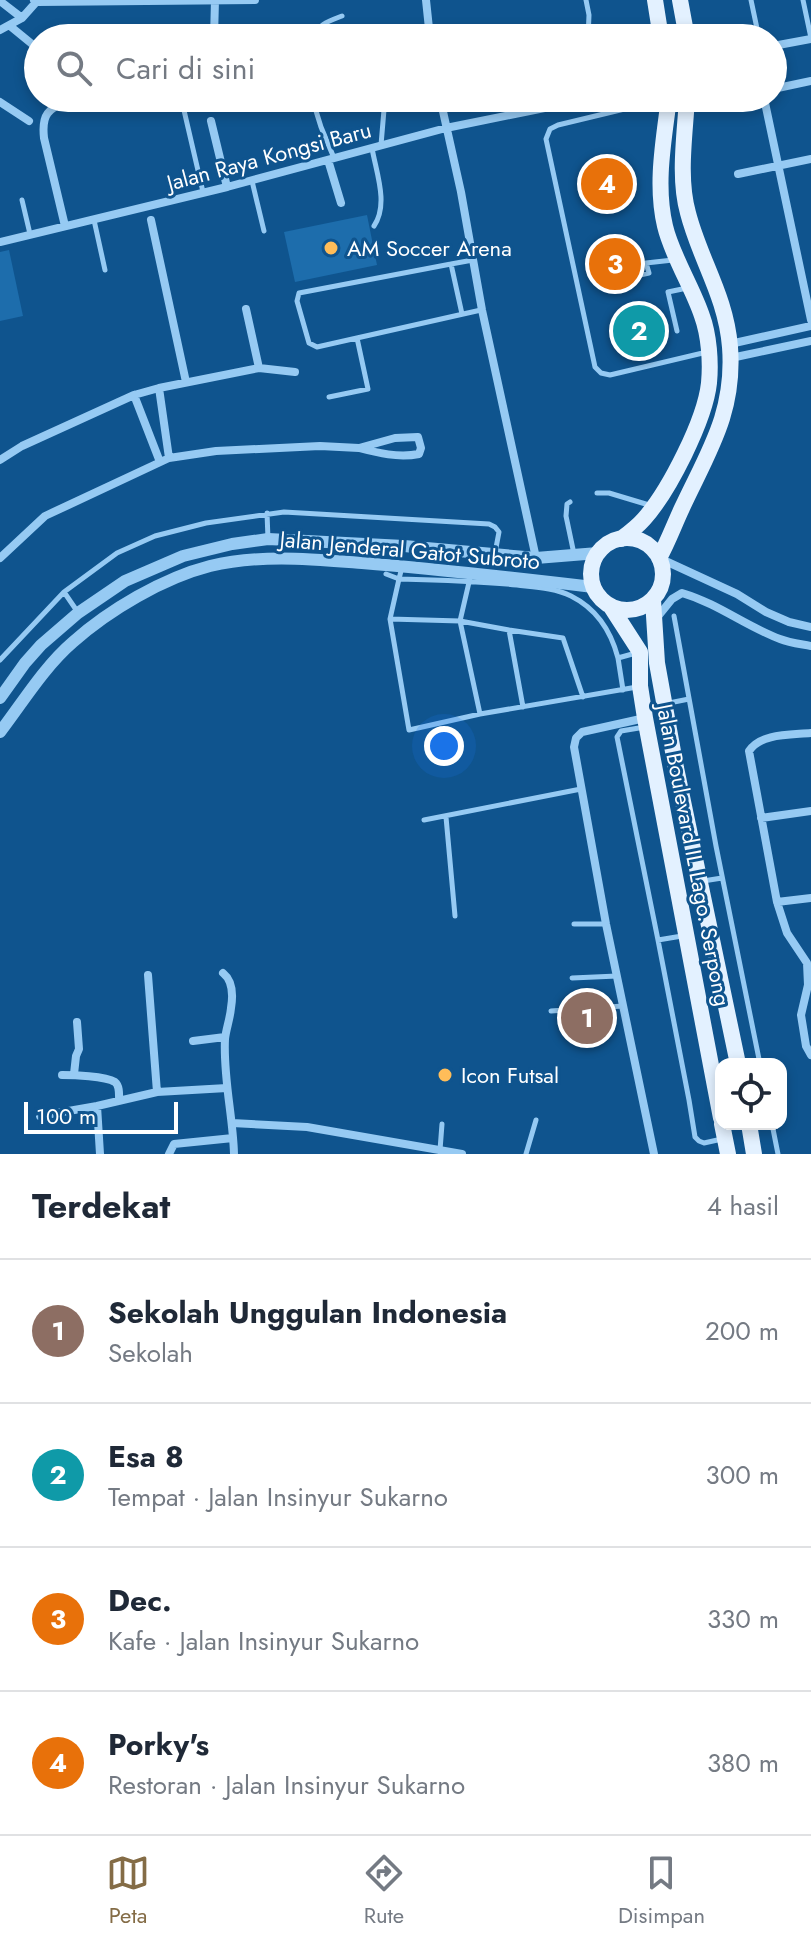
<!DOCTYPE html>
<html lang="id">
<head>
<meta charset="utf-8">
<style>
  :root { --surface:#fff; --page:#f2f2f3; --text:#1f2937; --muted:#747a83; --line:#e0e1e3; --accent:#846c46 }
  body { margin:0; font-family:Jost,sans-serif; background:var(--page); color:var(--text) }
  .controls { position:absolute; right:24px; bottom:24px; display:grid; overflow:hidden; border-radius:16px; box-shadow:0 4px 12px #0003 }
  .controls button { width:72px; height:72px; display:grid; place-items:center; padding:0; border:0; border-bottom:2px solid var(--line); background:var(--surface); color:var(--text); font:40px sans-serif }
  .scale { position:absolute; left:24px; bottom:20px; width:154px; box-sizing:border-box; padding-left:8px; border:4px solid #fff; border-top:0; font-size:22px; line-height:28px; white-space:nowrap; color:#fff; -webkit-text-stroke:6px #0f548e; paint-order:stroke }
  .you { position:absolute; left:444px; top:746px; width:28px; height:28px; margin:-20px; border:6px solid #fff; border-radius:50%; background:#1a73e8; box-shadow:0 0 0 12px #1a73e833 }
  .badge { display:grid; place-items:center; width:52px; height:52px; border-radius:50%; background:var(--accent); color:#fff; font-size:26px; font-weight:700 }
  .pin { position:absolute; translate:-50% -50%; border:4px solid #fff; box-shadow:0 2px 8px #0006 }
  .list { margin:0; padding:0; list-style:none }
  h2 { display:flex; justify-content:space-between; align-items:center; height:104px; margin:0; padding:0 32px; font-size:34px }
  h2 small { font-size:26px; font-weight:400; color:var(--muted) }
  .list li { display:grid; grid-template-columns:52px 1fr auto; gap:24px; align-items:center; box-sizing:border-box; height:144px; padding:0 32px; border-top:2px solid var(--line) }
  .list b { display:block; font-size:30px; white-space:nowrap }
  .list p { margin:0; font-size:26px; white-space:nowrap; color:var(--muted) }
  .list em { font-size:26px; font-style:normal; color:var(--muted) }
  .icon { flex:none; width:44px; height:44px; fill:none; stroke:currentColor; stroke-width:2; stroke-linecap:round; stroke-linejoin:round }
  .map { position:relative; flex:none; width:811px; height:1154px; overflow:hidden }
  .search { position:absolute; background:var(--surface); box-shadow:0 4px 12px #0003; left:24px; right:24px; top:24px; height:88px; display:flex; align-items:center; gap:20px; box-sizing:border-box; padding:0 28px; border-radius:44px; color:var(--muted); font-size:30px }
  .sheet { height:680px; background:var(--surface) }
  nav { display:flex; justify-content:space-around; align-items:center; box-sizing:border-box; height:112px; border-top:2px solid var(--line); background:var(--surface); font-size:22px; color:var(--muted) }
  nav a { display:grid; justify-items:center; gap:4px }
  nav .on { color:var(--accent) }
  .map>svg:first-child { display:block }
  .grass { fill:#1d6dac }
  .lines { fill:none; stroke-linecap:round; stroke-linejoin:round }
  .service { stroke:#96caf3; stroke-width:5 }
  .minor { stroke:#96caf3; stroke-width:8 }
  .tertiary { stroke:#96caf3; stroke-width:12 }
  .primary { stroke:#e3f1ff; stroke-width:16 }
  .poi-dot { fill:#ffbd59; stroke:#0f548e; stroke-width:3 }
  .labels { text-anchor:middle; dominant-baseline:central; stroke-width:6; stroke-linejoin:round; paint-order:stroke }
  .street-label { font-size:22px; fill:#fff; stroke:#0f548e }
  .poi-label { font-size:22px; fill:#fff; stroke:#0f548e; text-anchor:start }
</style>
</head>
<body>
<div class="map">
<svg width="811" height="1154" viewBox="0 0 811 1154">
  <rect width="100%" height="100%" fill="#0f548e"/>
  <path class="grass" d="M367,215L377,265L295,282L284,232Z
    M9,250L23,316L0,321V252Z"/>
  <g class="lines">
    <path class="service" d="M586,0L589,15L588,38
      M751,0L759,38
      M803,0L811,38
      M313,38C318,24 329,21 342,16
      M312,98L321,127L334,158
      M666,99L558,125L550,129L546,139L595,367L601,373L610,375L707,352
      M183,106L203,192
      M381,145L385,98
      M372,148C376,172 389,204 374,226
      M252,181L264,231
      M22,200L30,234
      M94,220L105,270
      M451,264L299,293L297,301L309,343L317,347L481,310
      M604,283L649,273L646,263L673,260
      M462,314L451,264L473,260
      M677,331L668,292L687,288
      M329,397L368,389L357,338
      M597,493H609L649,505
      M570,502L567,504L566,516L574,554
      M267,513L268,539
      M402,567L399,579C439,580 477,581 517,585C534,587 555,588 571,596C597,609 611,631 618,658L636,653
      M386,574L399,579L390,619L409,730L480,714L637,687
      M470,578L460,621L480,714
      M64,592L77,611
      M674,616L716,846L760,1064
      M390,619L460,621L509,630L523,707
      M509,630L563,638L583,697
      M618,658L623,690
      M0,660L64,592L117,553L155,536L206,523L284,512L489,524L495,527L499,532L495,553
      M669,703L689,699
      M645,727L621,731L617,737L658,940
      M446,817L455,916
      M424,820L581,789
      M703,881L722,878
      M574,924H606
      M682,936L658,940L689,1100L695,1137L699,1141L704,1143L722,1139
      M572,978L617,976
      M551,1011L623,1006
      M748,1064L759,1061
      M772,1124L778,1154
      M440,1150L442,1124
      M526,1154L536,1120"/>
    <path class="minor" d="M34,0L37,2L255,0
      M426,0L430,38
      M0,1L22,18
      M10,26L32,44
      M0,30L22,18L38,0
      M214,38L215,0
      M487,38L526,30
      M773,46L811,39
      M773,89L811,81
      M440,98L461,192L482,310L536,558
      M764,98L811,320
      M726,99L731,98
      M0,102L29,121
      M211,121L227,187
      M328,160L341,203
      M738,174L811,159
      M151,220L186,382
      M65,226L44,138C41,111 50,109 72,98
      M0,242L227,187L446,128L594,98
      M246,309L259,368
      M730,344L811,326
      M731,358L811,341
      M159,388L169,458
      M134,395L160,462
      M0,460L22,446L134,395L159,388L259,368L295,372
      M0,558L45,516L169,458L216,451L320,446L359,448L395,438L418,437L421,448L419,454C398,458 378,453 359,448
      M659,558L737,594L766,612L789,622L811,627
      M655,620L672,599L682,593C719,604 745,626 780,639C790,643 801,644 811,646
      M645,718L582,732L576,738L574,747L606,924L654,1154
      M811,733C790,735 761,733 749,751L777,902L787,933L807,963L808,985L801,1015L806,1046L811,1055
      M761,818L811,811
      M777,902L811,898
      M223,973C233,981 233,996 231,1008C230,1019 226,1029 225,1039C223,1078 233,1116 234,1154
      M148,975L157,1092
      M193,1041L225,1037
      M74,1074L76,1056L79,1049L77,1022
      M62,1075C73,1075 105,1076 115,1082C120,1086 119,1095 119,1101
      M97,1106L100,1154
      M40,1116L97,1106L157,1092L227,1088
      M232,1123L307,1127L462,1154
      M169,1154L174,1144L233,1138"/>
    <path class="tertiary" d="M0,698L25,663L41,645L78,613L125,581L183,556L232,544L268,539L404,546L536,558L598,553
      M0,732C23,702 44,667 73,642C109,610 163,578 210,566C261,554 311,559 362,563C439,569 516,578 593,587"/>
    <path class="primary" d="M655,0L661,38
      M680,0L687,38
      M591 574a36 36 0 1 1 72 0a36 36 0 1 1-72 0Z
      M621,539C629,533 637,527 644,519C669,491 705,420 709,383C711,362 709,335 702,316C692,286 672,256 665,226C655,184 664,139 669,98
      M659,558C668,542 674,525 682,508C708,452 735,413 730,347C726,296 700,260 688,213C678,177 685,135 687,98
      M653,600L657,663L676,768L738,1064
      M611,607L640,652V686L645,718L721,1118
      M722,1124L728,1154
      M749,1124L754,1154"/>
  </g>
  <g class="poi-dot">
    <circle cx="331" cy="248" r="8"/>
    <circle cx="445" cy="1075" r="8"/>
  </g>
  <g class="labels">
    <g class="street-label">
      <text transform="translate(269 156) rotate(-15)">Jalan Raya Kongsi Baru</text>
      <text transform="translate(410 550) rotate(5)">Jalan Jenderal Gatot Subroto</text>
      <text transform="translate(694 855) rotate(79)">Jalan Boulevard IL Lago. Serpong</text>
    </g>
    <g class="poi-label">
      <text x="347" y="248">AM Soccer Arena</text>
      <text x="461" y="1075">Icon Futsal</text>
    </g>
  </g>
</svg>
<div class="controls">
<button><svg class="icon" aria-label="locate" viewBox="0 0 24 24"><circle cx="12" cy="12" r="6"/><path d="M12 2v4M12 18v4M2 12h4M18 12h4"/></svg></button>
</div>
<div class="scale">100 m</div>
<div class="you"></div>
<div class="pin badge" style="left:587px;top:1018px;background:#8d6e63">1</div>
<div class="pin badge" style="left:639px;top:331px;background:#0f9aa8">2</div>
<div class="pin badge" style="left:615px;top:264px;background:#e8710a">3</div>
<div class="pin badge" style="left:607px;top:184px;background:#e8710a">4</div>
<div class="search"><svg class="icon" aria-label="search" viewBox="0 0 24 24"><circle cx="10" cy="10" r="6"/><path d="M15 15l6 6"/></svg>Cari di sini</div>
</div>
<section class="sheet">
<h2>Terdekat<small>4 hasil</small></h2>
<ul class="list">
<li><span class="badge" style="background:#8d6e63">1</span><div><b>Sekolah Unggulan Indonesia</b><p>Sekolah</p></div><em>200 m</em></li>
<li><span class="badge" style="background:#0f9aa8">2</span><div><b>Esa 8</b><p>Tempat · Jalan Insinyur Sukarno</p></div><em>300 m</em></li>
<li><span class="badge" style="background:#e8710a">3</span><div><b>Dec.</b><p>Kafe · Jalan Insinyur Sukarno</p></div><em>330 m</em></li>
<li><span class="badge" style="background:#e8710a">4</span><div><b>Porky's</b><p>Restoran · Jalan Insinyur Sukarno</p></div><em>380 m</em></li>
</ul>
</section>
<nav>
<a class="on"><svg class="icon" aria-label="map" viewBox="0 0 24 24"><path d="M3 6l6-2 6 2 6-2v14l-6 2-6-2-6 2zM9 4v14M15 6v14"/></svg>Peta</a>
<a><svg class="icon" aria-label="directions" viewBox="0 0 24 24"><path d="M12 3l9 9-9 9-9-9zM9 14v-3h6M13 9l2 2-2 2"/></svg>Rute</a>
<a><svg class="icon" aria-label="saved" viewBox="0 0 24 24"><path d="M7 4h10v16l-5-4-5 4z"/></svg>Disimpan</a>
</nav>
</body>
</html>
